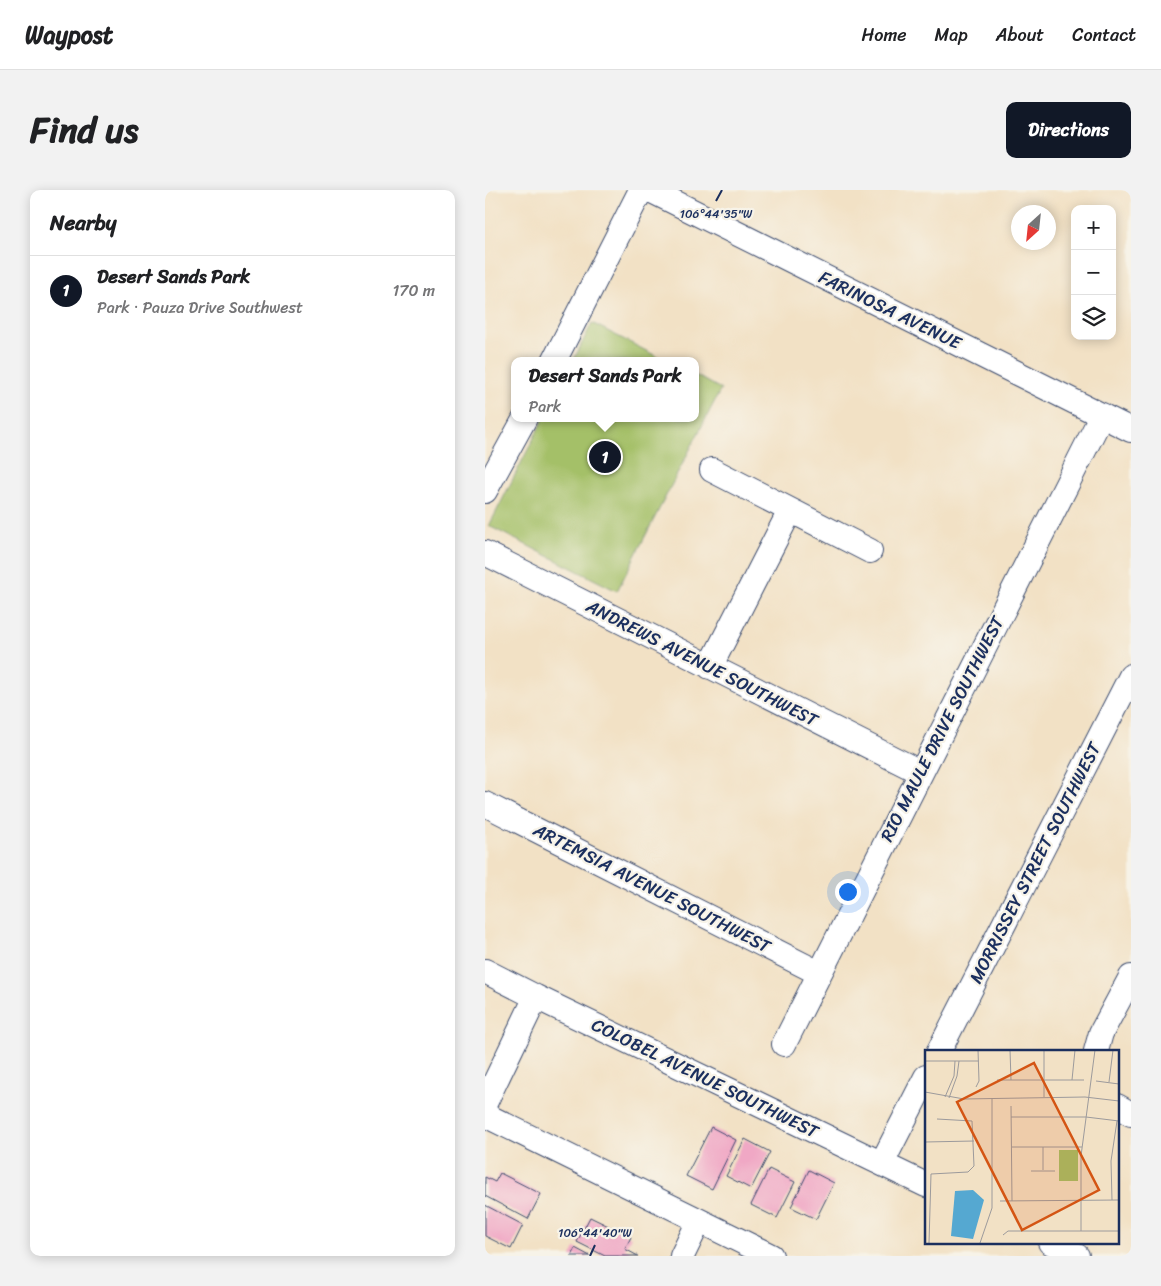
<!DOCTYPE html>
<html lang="en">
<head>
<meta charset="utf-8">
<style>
  :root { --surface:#fff; --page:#f2f2f2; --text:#202124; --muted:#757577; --line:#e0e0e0; --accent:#111827 }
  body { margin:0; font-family:Sriracha,sans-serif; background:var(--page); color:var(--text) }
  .controls { position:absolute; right:15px; top:15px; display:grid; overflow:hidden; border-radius:10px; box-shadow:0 2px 12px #0003 }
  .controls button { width:45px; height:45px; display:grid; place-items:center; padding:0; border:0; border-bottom:1px solid var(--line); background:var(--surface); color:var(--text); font:25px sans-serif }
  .compass { position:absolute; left:526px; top:15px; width:45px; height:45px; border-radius:50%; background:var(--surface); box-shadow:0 2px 12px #0003; rotate:207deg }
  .you { position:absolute; left:362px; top:701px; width:18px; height:18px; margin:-12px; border:4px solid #fff; border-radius:50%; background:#1a73e8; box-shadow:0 0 0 8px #1a73e833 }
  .badge { display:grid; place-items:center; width:32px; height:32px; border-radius:50%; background:var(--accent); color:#fff; font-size:16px; font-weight:700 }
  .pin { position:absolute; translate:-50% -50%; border:2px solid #fff; box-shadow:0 1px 5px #0006 }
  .popup { position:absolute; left:26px; top:167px; width:188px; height:65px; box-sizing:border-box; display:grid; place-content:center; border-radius:10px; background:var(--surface); filter:drop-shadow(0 1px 4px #0005); font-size:16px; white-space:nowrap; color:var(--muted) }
  .popup b { font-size:19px; color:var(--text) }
  .popup::after { content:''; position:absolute; left:50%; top:100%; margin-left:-10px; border:10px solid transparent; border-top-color:var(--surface) }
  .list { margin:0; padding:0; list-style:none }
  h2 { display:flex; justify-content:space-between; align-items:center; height:65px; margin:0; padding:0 20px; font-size:21px }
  h2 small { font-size:16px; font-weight:400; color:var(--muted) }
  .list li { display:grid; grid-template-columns:32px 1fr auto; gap:15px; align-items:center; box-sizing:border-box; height:70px; padding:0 20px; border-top:1px solid var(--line) }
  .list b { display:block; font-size:19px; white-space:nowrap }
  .list p { margin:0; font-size:16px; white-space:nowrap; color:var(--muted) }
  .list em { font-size:16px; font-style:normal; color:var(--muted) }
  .icon { flex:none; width:28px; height:28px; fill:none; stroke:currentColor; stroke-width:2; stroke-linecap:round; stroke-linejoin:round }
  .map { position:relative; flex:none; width:646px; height:1066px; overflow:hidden; border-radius:10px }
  header { display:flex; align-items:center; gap:30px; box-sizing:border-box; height:70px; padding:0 25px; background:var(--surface); border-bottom:1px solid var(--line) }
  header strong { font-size:24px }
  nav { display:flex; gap:28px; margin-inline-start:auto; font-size:18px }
  .intro { display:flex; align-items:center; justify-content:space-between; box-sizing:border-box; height:120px; padding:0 30px }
  h1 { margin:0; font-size:35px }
  .button { padding:12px 22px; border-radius:10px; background:var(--accent); color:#fff; font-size:18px; font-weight:700 }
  main { display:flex; gap:30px; padding:0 30px }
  aside { flex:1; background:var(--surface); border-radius:10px; box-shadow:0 2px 12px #0003 }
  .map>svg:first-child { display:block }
  .green { fill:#a4c067; stroke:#607862 }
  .building { fill:#f0a8c5 }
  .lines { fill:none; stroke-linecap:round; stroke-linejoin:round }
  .minor-casing { stroke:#3b4a6d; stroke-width:26 }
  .minor { stroke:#fff; stroke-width:24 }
  .ticks { fill:none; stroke:#1b2f5e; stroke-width:2 }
  .labels { text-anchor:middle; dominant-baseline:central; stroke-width:4.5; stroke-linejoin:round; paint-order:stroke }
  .street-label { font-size:18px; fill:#1b2f5e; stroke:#f7f3e8 }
  .inset-road { fill:none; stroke:#9c9a9c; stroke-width:1 }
  .view { fill:#d45514; fill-opacity:0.15; stroke:#d45514; stroke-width:2.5 }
  .inset-edge { fill:none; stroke:#1b2f5e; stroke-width:2.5 }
  .ticks-label { font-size:12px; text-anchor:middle; fill:#1b2f5e; stroke:#f7f3e8; stroke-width:4.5; stroke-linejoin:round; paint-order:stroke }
</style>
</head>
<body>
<header>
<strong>Waypost</strong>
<nav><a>Home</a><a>Map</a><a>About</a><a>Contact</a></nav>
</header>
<div class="intro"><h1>Find us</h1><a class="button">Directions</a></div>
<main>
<aside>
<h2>Nearby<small></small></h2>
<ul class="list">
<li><span class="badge">1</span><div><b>Desert Sands Park</b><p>Park · Pauza Drive Southwest</p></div><em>170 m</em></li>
</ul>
</aside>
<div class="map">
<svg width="646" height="1066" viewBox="0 0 646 1066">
  <rect width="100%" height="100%" fill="#f7f3e8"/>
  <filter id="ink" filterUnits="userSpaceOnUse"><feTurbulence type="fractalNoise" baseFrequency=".02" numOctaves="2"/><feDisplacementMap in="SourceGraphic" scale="10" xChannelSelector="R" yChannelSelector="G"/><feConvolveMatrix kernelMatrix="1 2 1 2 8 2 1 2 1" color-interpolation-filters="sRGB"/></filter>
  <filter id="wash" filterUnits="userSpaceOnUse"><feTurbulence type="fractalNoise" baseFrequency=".0096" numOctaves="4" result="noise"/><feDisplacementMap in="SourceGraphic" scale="20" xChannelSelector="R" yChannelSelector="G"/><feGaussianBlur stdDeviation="1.12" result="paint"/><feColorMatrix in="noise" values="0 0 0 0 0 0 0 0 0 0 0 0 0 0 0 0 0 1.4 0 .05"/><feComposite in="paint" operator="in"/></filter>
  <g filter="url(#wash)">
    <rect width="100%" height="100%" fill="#f2e1c5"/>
    <path class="green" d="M107,133L181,171H88Z
      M210,185L236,199L132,401L4,336L59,228H210Z"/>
    <g id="blocks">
      <path class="building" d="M226,937L251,950L227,999L201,986Z
        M260,949L285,962L266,999L241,986Z
        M284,979L310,992L292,1028L266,1015Z
        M324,980L349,993L331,1029L306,1017Z
        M15,983L56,1004L43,1029L0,1006V987L10,992Z
        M0,1015L38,1035L26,1059L0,1046Z
        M105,1027L146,1047L140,1059L153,1066H120L92,1052Z
        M90,1058L105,1066H86Z"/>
    </g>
  </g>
  <g filter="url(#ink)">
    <use href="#blocks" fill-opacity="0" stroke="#3b4a6d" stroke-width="1"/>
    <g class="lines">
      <g class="minor-casing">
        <path id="minor" d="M165,0L646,240
          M69,171L156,0
          M227,280L385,361
          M0,301L40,228
          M0,363L435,582
          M225,477L305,321
          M0,614L334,783
          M0,781L51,807L441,995
          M299,854L617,225
          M454,861L646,486
          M611,861L616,843L646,787
          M0,913L51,807
          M632,916L646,924
          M0,925L286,1066
          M397,973L441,887
          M565,1052L592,1066
          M197,1066L214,1031"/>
      </g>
      <use href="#minor" class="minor"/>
    </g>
  </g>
  <path class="ticks" d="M231,11L237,0M105,1066L110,1055"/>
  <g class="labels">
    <g class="street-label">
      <text transform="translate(405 120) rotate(26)">FARINOSA AVENUE</text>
      <text transform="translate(217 473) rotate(27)">ANDREWS AVENUE SOUTHWEST</text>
      <text transform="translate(457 539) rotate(-63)">RIO MAULE DRIVE SOUTHWEST</text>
      <text transform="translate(550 673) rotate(-63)">MORRISSEY STREET SOUTHWEST</text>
      <text transform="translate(167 698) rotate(27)">ARTEMSIA AVENUE SOUTHWEST</text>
      <text transform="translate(220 888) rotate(26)">COLOBEL AVENUE SOUTHWEST</text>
    </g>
  </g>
  <g transform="translate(440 860)">
    <rect width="194" height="194" fill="#f2e1c5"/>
    <path d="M134,100H153V131H134Z" fill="#a4c067"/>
    <path d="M48,140L59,150L48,189L26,186L30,141Z" fill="#55a8d1"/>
    <path class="inset-road" d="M85,0L86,30M0,11H54M72,30H159M147,30L150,0M171,31L194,34M184,32L188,0M51,37L54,31L53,0M0,42L39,49L160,47L194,51M20,47L29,26L30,11M119,47V0M24,48L32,26L34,11M86,56L87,151M86,67H161L194,71M0,92L49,91M87,97H157M118,120V97M106,121H130M187,150L186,111L192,71M75,151L194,150M156,181V106L170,0M78,185L83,181H194M4,193L6,124L43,122L49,116L47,71L12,69M55,193L67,158V48"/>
    <path class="view" d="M109,13L174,140L97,180L32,52Z"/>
    <rect width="194" height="194" class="inset-edge"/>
  </g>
  <g class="ticks-label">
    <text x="231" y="28">106°44'35"W</text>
    <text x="110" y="1047">106°44'40"W</text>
  </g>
</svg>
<div class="controls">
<button>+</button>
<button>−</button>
<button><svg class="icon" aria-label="layers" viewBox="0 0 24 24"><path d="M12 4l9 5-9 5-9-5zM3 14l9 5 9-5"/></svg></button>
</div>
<svg class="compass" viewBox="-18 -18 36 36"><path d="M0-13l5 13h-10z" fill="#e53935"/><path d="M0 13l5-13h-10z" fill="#757577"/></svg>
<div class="you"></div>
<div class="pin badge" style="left:120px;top:267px">1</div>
<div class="popup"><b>Desert Sands Park</b>Park</div>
</div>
</main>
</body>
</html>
